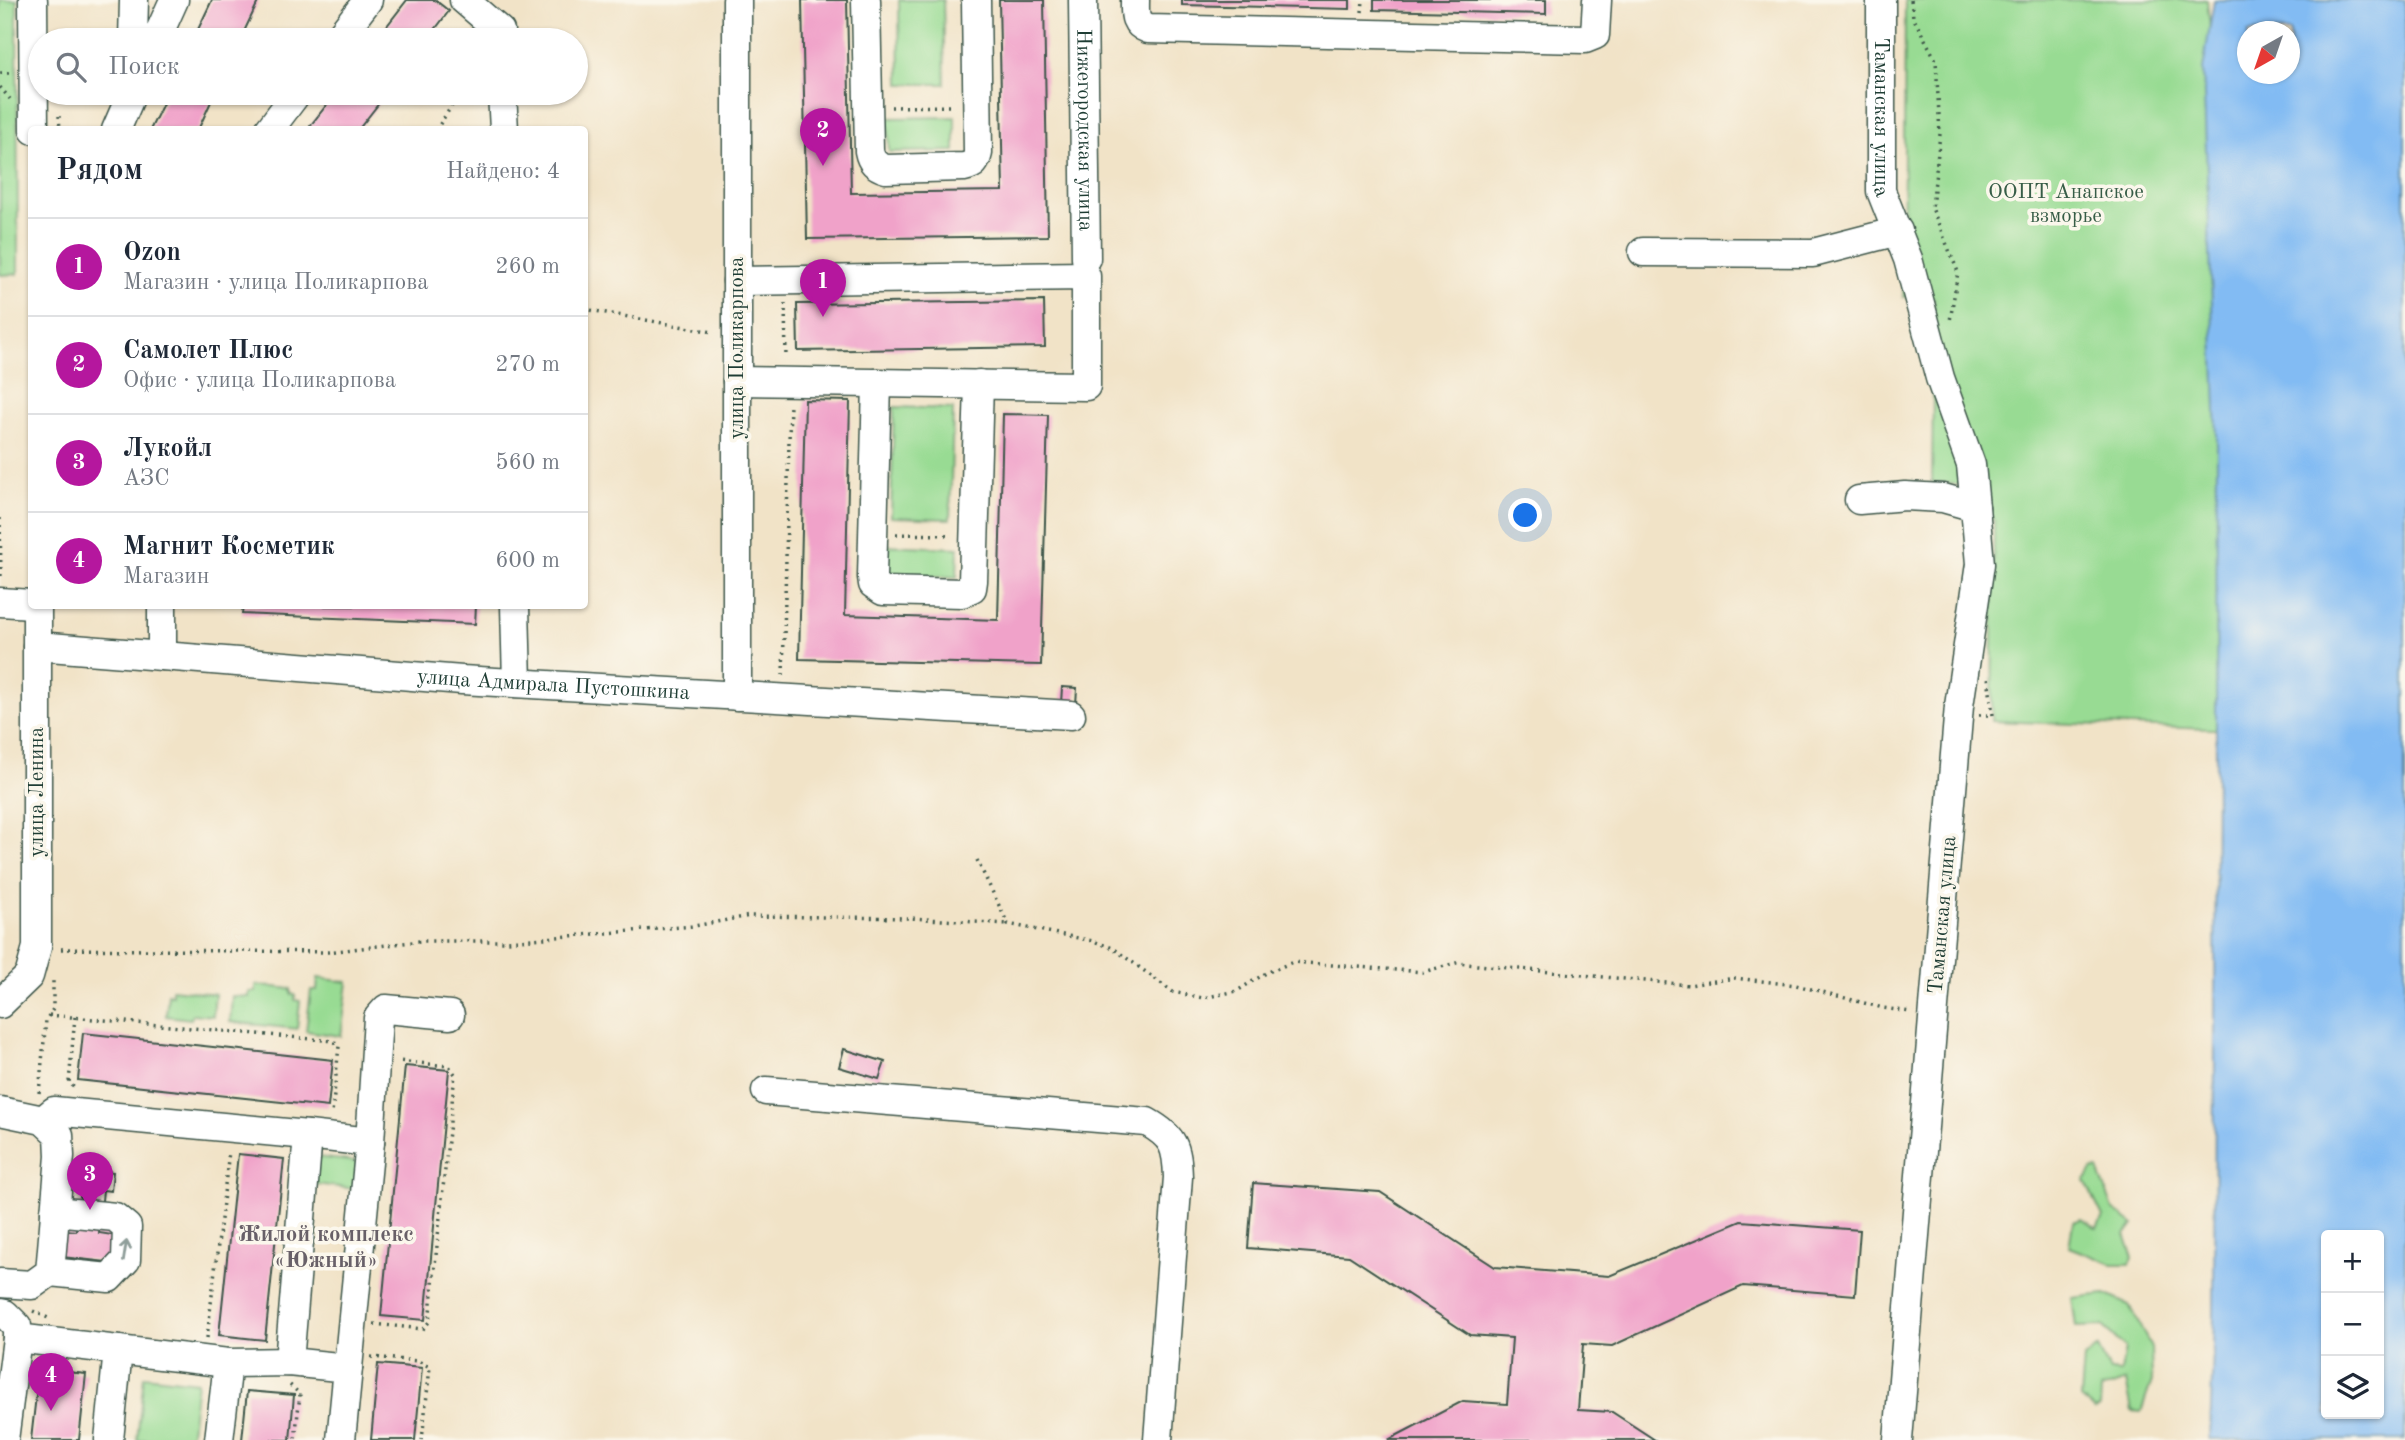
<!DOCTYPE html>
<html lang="ru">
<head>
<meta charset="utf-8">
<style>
  :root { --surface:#fff; --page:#f2f2f3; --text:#1f2937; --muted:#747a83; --line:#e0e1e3; --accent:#b5179e }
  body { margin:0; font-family:"Old Standard TT",serif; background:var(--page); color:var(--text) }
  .controls { position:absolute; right:21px; bottom:21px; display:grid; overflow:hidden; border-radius:7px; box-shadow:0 2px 5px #0004 }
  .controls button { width:63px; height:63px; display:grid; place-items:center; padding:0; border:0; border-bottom:2px solid var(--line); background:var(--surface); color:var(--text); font:35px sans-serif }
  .compass { position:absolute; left:2237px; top:21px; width:63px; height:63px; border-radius:50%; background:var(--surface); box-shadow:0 2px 5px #0004; rotate:220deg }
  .you { position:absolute; left:1526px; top:516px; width:24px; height:24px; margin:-18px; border:5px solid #fff; border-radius:50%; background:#1a73e8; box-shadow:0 0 0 10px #1a73e833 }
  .badge { display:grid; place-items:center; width:46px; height:46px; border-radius:50%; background:var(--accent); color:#fff; font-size:23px; font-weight:700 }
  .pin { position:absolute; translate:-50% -58px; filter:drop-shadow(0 2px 4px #0008) }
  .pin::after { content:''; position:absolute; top:37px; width:24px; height:21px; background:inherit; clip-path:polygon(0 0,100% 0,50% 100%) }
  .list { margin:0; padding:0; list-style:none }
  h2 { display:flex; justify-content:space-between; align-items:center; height:91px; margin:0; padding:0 28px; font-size:30px }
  h2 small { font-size:23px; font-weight:400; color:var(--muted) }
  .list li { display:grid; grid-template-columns:46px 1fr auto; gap:21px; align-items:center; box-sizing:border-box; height:98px; padding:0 28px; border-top:2px solid var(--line) }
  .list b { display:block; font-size:26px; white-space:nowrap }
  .list p { margin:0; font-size:23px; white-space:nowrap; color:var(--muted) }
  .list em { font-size:23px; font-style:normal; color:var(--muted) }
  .icon { flex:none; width:38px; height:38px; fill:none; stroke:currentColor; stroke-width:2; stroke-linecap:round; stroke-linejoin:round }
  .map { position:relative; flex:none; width:2405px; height:1440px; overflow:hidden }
  .search { position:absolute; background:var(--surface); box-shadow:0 2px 5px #0004; left:28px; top:28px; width:560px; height:77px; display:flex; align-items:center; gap:18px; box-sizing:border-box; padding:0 24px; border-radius:38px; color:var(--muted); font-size:26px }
  .panel { position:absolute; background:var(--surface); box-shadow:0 2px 5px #0004; left:28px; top:126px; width:560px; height:483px; border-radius:7px }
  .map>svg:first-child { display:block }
  .green { fill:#98db93; stroke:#5c8c64; stroke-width:2 }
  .water { fill:#82bbf3; stroke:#507c94; stroke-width:2; fill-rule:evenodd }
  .building { fill:#f0a2c9 }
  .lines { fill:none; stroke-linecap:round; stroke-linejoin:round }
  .minor-casing { stroke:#3e564a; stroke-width:31 }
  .path { stroke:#3e564a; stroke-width:3.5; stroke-dasharray:2 5; stroke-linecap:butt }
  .minor { stroke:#fff; stroke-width:28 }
  .oneway { stroke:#8f9e9a }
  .labels { text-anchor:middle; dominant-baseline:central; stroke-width:7; stroke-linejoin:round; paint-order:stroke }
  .street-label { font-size:21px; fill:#1f3d34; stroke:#fbf7ec }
  .park-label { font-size:21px; fill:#375d47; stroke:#fbf7ec }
  .neighbourhood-label { font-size:23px; font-weight:bold; fill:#686068; stroke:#fbf7ec }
</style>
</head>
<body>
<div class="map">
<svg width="2405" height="1440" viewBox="0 0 2405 1440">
  <rect width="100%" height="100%" fill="#fbf7ec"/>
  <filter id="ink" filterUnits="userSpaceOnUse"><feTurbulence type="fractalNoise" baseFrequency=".0143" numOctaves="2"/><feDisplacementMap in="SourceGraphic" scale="14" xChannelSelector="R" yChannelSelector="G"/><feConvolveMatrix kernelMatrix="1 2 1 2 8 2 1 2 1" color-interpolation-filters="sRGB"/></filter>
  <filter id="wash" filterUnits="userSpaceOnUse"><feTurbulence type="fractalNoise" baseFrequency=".00686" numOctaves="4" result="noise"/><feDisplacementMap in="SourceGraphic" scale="28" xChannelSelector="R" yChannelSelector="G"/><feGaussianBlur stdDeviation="1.57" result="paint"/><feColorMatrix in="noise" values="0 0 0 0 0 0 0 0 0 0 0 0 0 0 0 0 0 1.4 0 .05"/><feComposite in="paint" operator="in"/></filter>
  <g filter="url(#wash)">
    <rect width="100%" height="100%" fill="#f1e3c7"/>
    <path class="green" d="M0,0H17L18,274L0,275Z
      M899,0H943L945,84H900Z
      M1905,0H2207L2236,282L2237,730L1992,721L1994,521L1966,485L1932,482L1934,298L1903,297Z
      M955,117V151L889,152L888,118Z
      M894,407L953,409L950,519L891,517Z
      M881,545L958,548L957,577L880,575Z
      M318,978L348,982L341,1036L306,1031L311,990H317Z
      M256,985L291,989V994L295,995V1000L300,1001L297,1029L230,1022L232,996L249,997V992H256Z
      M172,989L215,994L213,1016L193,1014L191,1019L166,1016L168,994L172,995Z
      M317,1157L358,1162L355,1189L314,1184Z
      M2098,1169L2113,1209L2134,1225L2125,1234L2133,1258L2130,1264H2112L2069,1247L2073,1222L2082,1219L2097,1228L2103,1217L2085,1181L2092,1170Z
      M2105,1294L2129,1305L2151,1347L2152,1381L2141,1412L2132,1411L2126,1381L2101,1390L2100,1407L2095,1410L2081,1398L2084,1358L2098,1348L2110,1371L2121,1372L2125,1348L2103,1326L2076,1327L2072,1298Z
      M144,1376L197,1382L190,1440H137Z"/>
    <path class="water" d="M2214,0H2405V1440H2210L2214,1315L2217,437L2203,69ZM2248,32H2290V74H2248ZM2326,1235H2379V1414H2326Z"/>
    <g id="blocks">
      <path class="building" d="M212,0H259L240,40H193Z
        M407,0H435L449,11L427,40H376Z
        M802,0H847L851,193L1003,191L999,0H1044L1048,236L807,239Z
        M1182,0H1350V9L1182,5Z
        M1374,0H1546V14L1374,10Z
        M168,93H215L198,130H150Z
        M336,93H387L358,130H307Z
        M1044,301L1045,347L798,351L797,304Z
        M805,400L850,401L845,615L998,620L1003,414L1048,415L1041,665L799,659Z
        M243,606H476L475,624L242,614Z
        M1062,687L1077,688L1076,705L1061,704Z
        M83,1033L333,1060L328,1107L78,1080Z
        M844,1049L885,1062L879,1079L839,1067Z
        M405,1066L449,1070L425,1320L381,1316Z
        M238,1154L284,1159L265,1340L219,1335Z
        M74,1168L113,1172L111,1191L103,1190L99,1233L119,1236L116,1263L53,1256L56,1229L76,1231L81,1188L72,1187Z
        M1253,1183L1380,1192L1495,1267L1609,1276L1741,1221L1860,1230L1855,1295L1743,1286L1612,1346L1583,1344L1578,1410L1612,1412L1655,1440H1388L1463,1401L1507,1404L1512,1338L1470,1335L1349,1256L1248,1248Z
        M378,1364L422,1368L415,1440H371Z
        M39,1369L86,1374L79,1440H31Z
        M247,1391L294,1395L290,1440H242Z"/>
    </g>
  </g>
  <g filter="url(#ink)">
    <use href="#blocks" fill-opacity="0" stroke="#3e564a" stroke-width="2"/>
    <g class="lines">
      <g class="minor-casing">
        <g id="minor">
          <path d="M33,0L34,130"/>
          <path d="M464,0L500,31V40"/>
          <path d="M737,0V696"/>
          <path d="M866,0L869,151C871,162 876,166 886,169L964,167C974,165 976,162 978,153L976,0"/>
          <path id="s1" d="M1083,0L1086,258"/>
          <path d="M1135,0C1135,13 1133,24 1148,29L1585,39L1595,35L1597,0"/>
          <path id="s2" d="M1881,0V191L1908,259L1940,378L1971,465L1975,507"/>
          <path d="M133,40L134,0"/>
          <path d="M156,40L174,0"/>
          <path d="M337,40L368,0"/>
          <path d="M502,93L504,130"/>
          <path d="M116,130L132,93"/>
          <path d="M269,130L297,93"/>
          <path d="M1643,252L1813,253L1898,231"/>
          <path d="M737,281L1086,276V386L737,381"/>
          <path d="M877,383L872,577L873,584L883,591L962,593L972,588L973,581L979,384"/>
          <path d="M1859,500L1905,496L1943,498L1975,507L1980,564L1959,706L1898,1440"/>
          <path d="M0,602L32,604"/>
          <path d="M515,606L517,683"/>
          <path id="s3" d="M37,646L462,680L1071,715"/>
          <path d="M162,656V606"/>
          <path d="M0,1004L29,976L37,947V606"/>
          <path d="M766,1091L1147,1122C1174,1137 1177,1147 1178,1177L1158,1440"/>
          <path d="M0,1111L43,1120L59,1135L60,1156L50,1272L32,1285L0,1283"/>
          <path d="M43,1120L54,1111L308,1135"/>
          <path d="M50,1272L109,1278L126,1260L127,1227L115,1217L55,1211"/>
          <path d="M0,1313L5,1314L17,1326V1338L228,1363L289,1362L348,1368"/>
          <path d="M289,1362L308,1135L370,1142"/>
          <path d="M4,1440L17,1338"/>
          <path d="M109,1440L118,1350"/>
          <path d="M219,1440L228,1363"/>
          <path d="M341,1440L370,1142L378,1018L386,1009L450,1015"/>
        </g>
      </g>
      <path class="path" d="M1911,0L1913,17L1936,60L1940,134L1932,208L1958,272L1950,321
        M1362,12L1363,0
        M0,73H12
        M0,87L10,99
        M891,107L954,106
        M59,116L60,130
        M436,130L460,93
        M785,303L786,359
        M584,309L713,332
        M0,518L1,579
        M896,534L951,535
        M783,675L790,403
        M1979,715H1993L1988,677
        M977,860L1008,924L1093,941L1113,948L1173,992L1203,998L1237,991L1266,973L1293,962L1423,972L1456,963L1689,985L1735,978L1796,985L1883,1008L1911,1012
        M61,949L328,952L420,941H507L694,926L750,916L910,918L1008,924
        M49,1015L334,1041L339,1046L332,1114H330
        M75,1017L69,1082L75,1089
        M39,1093L46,1020L53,1009V981
        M33,1311L48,1318
        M374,1324L423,1329L429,1322L455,1074L449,1066L398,1061
        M207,1338L229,1151
        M371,1357L418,1361L430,1367L422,1440
        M290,1385L300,1394L295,1440"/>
      <use href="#minor" class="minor"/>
    </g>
    <defs><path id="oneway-shaft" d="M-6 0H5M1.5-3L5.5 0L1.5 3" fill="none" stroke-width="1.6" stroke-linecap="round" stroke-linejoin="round" transform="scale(1.75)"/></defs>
    <use class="oneway" href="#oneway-shaft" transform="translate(125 1251) rotate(-81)"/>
  </g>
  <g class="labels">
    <g class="street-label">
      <text stroke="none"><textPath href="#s2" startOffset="117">Таманская улица</textPath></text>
      <text stroke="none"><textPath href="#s1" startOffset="130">Нижегородская улица</textPath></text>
      <text transform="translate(737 348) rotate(-90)">улица Поликарпова</text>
      <text stroke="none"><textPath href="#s3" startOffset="518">улица Адмирала Пустошкина</textPath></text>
      <text transform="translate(37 792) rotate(-90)">улица Ленина</text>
      <text transform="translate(1943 915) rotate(-85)">Таманская улица</text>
    </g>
    <g class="park-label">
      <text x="2066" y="192">ООПТ Анапское<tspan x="2066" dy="24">взморье</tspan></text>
    </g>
    <g class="neighbourhood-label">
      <text x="326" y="1234">Жилой комплекс<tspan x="326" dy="26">«Южный»</tspan></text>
    </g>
  </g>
</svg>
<div class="controls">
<button>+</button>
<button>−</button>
<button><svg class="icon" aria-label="layers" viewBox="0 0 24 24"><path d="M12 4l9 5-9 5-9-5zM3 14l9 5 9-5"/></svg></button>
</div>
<svg class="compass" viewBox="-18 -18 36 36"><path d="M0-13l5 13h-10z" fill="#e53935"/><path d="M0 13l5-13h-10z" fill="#747a83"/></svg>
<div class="you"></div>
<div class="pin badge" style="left:823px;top:317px">1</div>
<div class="pin badge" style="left:823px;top:166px">2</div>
<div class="pin badge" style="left:90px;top:1210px">3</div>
<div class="pin badge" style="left:51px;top:1411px">4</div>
<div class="search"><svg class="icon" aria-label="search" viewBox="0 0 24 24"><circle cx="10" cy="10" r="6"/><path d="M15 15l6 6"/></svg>Поиск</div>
<section class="panel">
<h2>Рядом<small>Найдено: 4</small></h2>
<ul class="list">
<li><span class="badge">1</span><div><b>Ozon</b><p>Магазин · улица Поликарпова</p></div><em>260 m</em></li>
<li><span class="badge">2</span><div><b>Самолет Плюс</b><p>Офис · улица Поликарпова</p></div><em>270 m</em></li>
<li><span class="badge">3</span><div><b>Лукойл</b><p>АЗС</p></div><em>560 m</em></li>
<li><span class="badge">4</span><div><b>Магнит Косметик</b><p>Магазин</p></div><em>600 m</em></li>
</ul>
</section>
</div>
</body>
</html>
